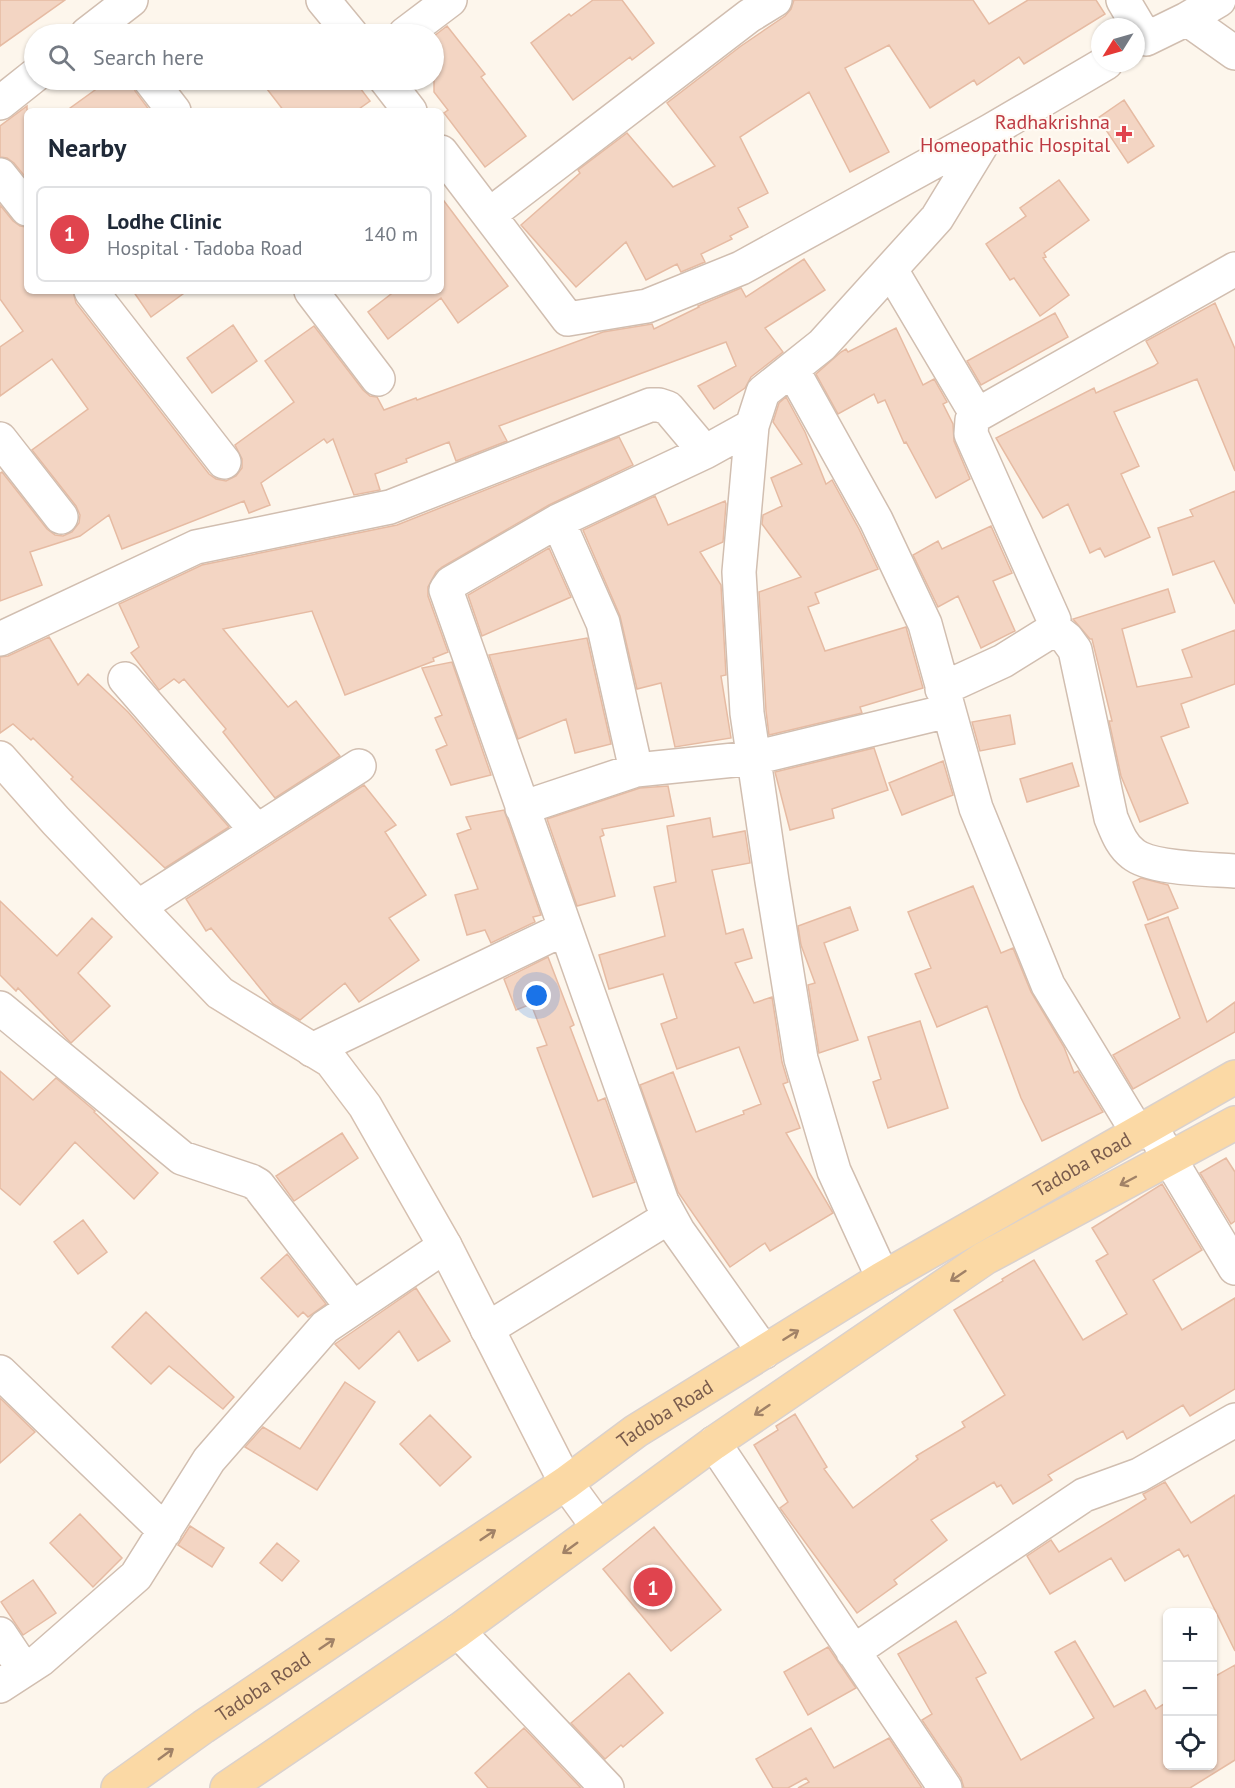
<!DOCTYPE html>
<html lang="en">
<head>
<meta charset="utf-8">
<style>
  :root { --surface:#fff; --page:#f2f2f3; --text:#1f2937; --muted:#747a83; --line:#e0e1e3; --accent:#1a73e8 }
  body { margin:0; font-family:"PT Sans",sans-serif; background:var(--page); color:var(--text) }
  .controls { position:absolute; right:18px; bottom:18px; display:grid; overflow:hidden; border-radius:9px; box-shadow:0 2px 4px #0004 }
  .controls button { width:54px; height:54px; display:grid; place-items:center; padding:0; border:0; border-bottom:2px solid var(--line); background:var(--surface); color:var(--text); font:30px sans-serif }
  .compass { position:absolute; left:1091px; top:18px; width:54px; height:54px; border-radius:50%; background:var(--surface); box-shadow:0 2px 4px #0004; rotate:233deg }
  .you { position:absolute; left:537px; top:996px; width:21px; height:21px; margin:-15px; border:4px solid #fff; border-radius:50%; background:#1a73e8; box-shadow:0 0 0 9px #1a73e833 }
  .badge { display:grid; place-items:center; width:39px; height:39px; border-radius:50%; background:var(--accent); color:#fff; font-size:20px; font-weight:700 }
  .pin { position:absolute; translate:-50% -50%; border:3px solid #fff; box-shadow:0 2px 6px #0006 }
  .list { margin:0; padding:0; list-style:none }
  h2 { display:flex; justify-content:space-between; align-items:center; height:78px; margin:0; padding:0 24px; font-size:26px }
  h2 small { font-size:20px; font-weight:400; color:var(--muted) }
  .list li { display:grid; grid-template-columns:39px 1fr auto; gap:18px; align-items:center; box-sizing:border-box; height:96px; margin:0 12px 12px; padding:0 12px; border:2px solid var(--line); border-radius:9px }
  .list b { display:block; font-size:22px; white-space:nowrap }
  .list p { margin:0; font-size:20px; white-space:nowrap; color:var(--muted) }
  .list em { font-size:20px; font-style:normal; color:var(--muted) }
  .icon { flex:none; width:33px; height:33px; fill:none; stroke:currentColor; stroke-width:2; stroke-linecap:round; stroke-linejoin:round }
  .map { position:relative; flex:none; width:1235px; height:1788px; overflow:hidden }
  .search { position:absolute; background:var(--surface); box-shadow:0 2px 4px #0004; left:24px; top:24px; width:420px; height:66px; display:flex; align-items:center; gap:15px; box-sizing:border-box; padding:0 21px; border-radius:33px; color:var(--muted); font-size:22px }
  .panel { position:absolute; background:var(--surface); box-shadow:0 2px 4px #0004; left:24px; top:108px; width:420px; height:186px; border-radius:9px }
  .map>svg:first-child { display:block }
  .building { fill:#f3d5c3; stroke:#e6bba3; stroke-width:1.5 }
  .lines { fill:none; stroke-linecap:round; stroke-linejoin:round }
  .street-casing { stroke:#d1beb0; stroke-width:36 }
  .secondary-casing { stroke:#d6c0b0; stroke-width:36 }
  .primary-casing { stroke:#dad1cd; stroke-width:36 }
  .street { stroke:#fff; stroke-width:33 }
  .secondary { stroke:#fff; stroke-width:33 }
  .primary { stroke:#fbd9a5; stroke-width:33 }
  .oneway { stroke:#a18267 }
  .health-dot { fill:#e0444e; stroke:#fffaf3; stroke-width:2 }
  .labels { text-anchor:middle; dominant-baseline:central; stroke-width:4.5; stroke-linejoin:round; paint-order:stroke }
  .health-label { font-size:20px; fill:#be3a42; stroke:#fffaf3; text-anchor:end }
  .street-label { font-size:20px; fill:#7a5c4d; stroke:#fffaf3 }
</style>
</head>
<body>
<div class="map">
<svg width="1235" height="1788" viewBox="0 0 1235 1788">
  <rect width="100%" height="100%" fill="#fdf6ec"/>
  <path class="building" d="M0,0H65L0,46Z
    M593,0H622L654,43L632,60L630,57L573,100L531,43L569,14L571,16Z
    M794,0H973L989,24L1028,0H1096L1105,14L1024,64L1019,57L977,85L974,80L930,108L889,45L845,68L889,152L850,172L809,92L740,137L768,193L738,208L748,227L730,236L732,239L701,254L705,262L681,272L677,264L646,280L626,242L576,287L521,225L580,173L578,170L627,133L673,187L715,166L667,103L741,46L785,16L791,9Z
    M447,26L485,74L481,77L526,136L485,167L444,113L448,110L434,92V36Z
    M109,80H132L135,91L150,111H66Z
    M260,80H354L370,101L356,111H284Z
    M1124,100L1154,146L1128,163L1098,118Z
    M27,106V179L14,163L7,158L0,157V126Z
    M1059,180L1089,220L1044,253L1046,257L1043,258L1069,295L1040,316L1014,278L1010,280L986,244L1026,216L1020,208Z
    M441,197L508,286L458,323L441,298L388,339L368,312L395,291H441Z
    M0,205L13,221L20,226L27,227V291H73L76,303L209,474L216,479L226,481L236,476L242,468V459L235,445L294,402L265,361L314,326L363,390L370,396L377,397L384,410L416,398L417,400L603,332L652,324L654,329L699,307L698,306L741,288L746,297L804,259L825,290L765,328L783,352L751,377L745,388L714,409L698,386L736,366L726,342L499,426L507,441L456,461L449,442L406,459L407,462L375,474L380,490L354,495L333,439L327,443L324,439L261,483L270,505L249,513L244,501L122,549L109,515L80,536L30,552L42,585L0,601V473L2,472L47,529L55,535L63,536L72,532L79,523L80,515L76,506L32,450L88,409L52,359L0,396V347L23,331L0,299Z
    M133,291H187L151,317Z
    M1215,303L1235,349V471L1197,379L1114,412L1139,466L1121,474L1150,537L1105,557L1100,548L1090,553L1068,504L1043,518L996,438L1094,388L1096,393L1154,366L1158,363L1146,341Z
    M1055,313L1068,337L981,385L967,361Z
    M233,325L257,361L212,393L187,358Z
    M896,328L923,385L934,379L947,402L943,404L953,424L954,441L970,479L936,498L906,442L904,443L885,400L878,403L874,394L838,414L816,374L841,352L846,349L848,352Z
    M786,397L805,432L826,484L832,480L859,529L878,569L815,593L819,603L808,607L825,651L906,627L923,688L860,707L862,713L769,735L766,711L759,592L801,577L762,524L763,515L782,506L771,478L802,464L773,422L779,403Z
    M619,437L633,465L549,505L442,567L436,572L428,587V596L448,652L433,658L434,661L345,695L312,611L223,629L288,707L296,701L340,756L275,798L223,732L226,729L184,679L179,683L174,679L159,690L131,653L139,647L119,604L202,565L397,525Z
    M1235,491V604L1214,561L1173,575L1158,528L1193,516L1190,510Z
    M655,496L668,525L725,501L726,504L723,542L700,552L721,585L726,675L721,676L731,738L675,747L661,683L637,689L620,616L583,530Z
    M991,526L1012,573L993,581L1015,631L981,648L958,596L938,607L913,555L938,541L942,549Z
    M549,548L571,597L482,636L468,595Z
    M1168,589L1175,612L1122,629L1137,687L1192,677L1182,650L1235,630V684L1181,704L1189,727L1161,737L1188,803L1140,822L1121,776L1109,721H1112L1092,639H1090L1073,619Z
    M49,637L78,685L88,674L128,712L229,827L165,868L71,779L73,777L33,738L31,740L13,724L0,733V657L8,656Z
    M587,638L611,744L575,753L566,719L518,739L489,655Z
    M452,662L491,775L451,785L436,750L447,745L435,718L442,715L422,668Z
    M1010,715L1015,744L980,751L972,722Z
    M874,748L888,790L832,809L834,818L790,830L775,772Z
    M943,761L953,795L902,815L889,783Z
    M1072,763L1079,786L1027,802L1020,779Z
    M364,785L396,825L385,832L426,895L389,918L419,960L359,1002L345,983L300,1020L273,1004L211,928L206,931L186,899Z
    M668,786L674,816L602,829L604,835L600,837L615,896L577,906L547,819L640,788Z
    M504,810L541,915L533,917L535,922L491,943L485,930L467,935L455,895L478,889L457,834L471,829L466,817Z
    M710,818L713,837L745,831L750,863L712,870L726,934L743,929L752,958L735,963L754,1003L772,997L782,1062L788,1082L783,1084L800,1128L786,1133L833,1213L770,1251L765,1243L730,1267L678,1192L640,1085L673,1072L696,1132L744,1114L743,1111L761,1104L739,1047L677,1069L661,1024L677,1018L663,974L609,989L599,955L665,936L654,887L676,882L667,826Z
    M1141,878L1168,885L1178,908L1148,920L1133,882Z
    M973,886L1001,953L1013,948L1031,992L1064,1047L1074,1073L1078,1071L1103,1112L1042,1141L1021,1098L987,1006L937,1027L915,974L931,968L908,912Z
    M0,901L57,956L92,918L112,937L78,973L110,1006L71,1043L18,988L16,991L0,975Z
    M850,907L858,930L824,943L858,1040L819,1053L808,985L815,983L801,945L798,926Z
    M1168,917L1207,1022L1235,1002V1032L1133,1089L1113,1055L1180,1018L1145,925Z
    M548,957L574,1025L570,1027L598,1101L605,1098L635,1182L593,1197L537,1048L547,1045L531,1004L516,1010L504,979Z
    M920,1021L948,1108L888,1128L873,1082L881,1079L868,1037Z
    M0,1071L33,1100L56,1078L95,1111L94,1112L158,1173L134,1199L75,1142L20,1205L0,1188Z
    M342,1133L358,1158L294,1201L276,1176Z
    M1226,1158L1235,1172V1221L1231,1224L1200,1173Z
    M1162,1184L1202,1250L1153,1280L1182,1330L1235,1298V1389L1190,1416L1183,1405L1127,1439L1123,1431L1048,1475L1052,1480L1013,1504L1001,1485L997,1487L994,1482L931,1520L947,1540L894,1580L897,1584L857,1613L780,1508L788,1502L754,1445L778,1430L776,1426L795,1414L827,1467L824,1469L853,1508L918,1459L916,1456L965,1427L962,1422L1005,1395L954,1310L1003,1281L1002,1279L1034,1260L1083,1340L1127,1314L1096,1261L1108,1254L1092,1228Z
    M83,1220L107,1252L78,1274L54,1242Z
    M287,1254L326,1304L308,1317L303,1312L298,1317L261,1278Z
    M416,1288L450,1341L418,1361L399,1331L359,1369L335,1344Z
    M146,1312L234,1397L223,1409L169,1366L151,1384L112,1347Z
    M345,1382L375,1402L317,1490L245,1447L263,1427L300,1449Z
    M0,1398L35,1432L0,1463Z
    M430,1415L471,1457L440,1486L400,1444Z
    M1165,1482L1191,1523L1235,1495V1651L1188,1555L1184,1557L1179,1549L1125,1581L1111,1558L1050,1594L1027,1556L1051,1540L1059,1552L1146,1499L1143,1494Z
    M80,1514L122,1558L93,1587L50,1543Z
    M190,1526L224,1548L212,1567L178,1545Z
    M654,1527L721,1610L671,1651L603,1569Z
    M277,1543L299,1561L282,1581L260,1563Z
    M33,1580L56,1613L23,1635L1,1602Z
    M956,1621L986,1673L976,1678L1021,1760L1094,1718L1055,1652L1075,1641L1114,1707L1145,1690L1156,1709L1167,1702V1766H1212V1678L1235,1665V1760L1190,1788H964L961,1778L922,1720L932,1714L898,1654Z
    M828,1647L856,1688L808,1715L784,1672Z
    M629,1673L663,1713L623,1747L621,1745L605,1759L571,1723Z
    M524,1728L581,1788H488L475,1773Z
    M811,1728L834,1768L889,1738L922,1788H798L809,1782L806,1778L788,1788H773L756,1759Z"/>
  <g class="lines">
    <g class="street-casing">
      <path id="street" d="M323,0L351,34
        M1123,0L1146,39L1187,19L1235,53
        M1187,19L1219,0
        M87,34L131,0
        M405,34L450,0
        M150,80L174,111
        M386,80L410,111
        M0,103L34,76
        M441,152L568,319L647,306L741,268L990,131L1106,63
        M0,175L27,209
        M489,215L749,16L775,0
        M891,270L977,415
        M91,291L224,462
        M311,291L378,379
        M792,369L876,520L925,624L976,808L1048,985L1138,1133
        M752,426L705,452L558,521L451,583L446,590L662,1202L678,1231L764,1352
        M0,439L61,517
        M558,521L603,623L636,770
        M1052,627L1067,639L1075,650L1111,818C1117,832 1121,845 1133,854C1151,869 1210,869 1235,871
        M0,639L196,547L390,507L650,405H659L668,408L705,452
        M125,679L257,831
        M942,689L1003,661L1048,633L1052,627L1054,620L971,434L972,420L977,415L1235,269
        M522,808L636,770L754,758L948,711
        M138,907L359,766
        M0,1008L182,1158L251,1181L258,1185L352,1307
        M312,1050L564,929
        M1150,1126L1235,1268
        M883,1278L834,1171L801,1059L772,881L747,713L739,572L752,426L763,392L822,345L937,218L990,131
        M487,1329L669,1217
        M0,1372L165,1531
        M714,1443L945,1788
        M458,1631L607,1788
        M0,1634L24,1670
        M853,1652L981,1564L1084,1495L1139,1475L1235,1420
        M0,1686L40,1660L136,1576L209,1460L325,1327L445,1246"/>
    </g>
    <g class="secondary-casing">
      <path id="secondary" d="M0,758L56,821L220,993L331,1061L365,1106L445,1246L566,1483L598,1527"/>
    </g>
    <g class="primary-casing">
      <g id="primary">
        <path id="s1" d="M118,1788L203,1727L566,1483L636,1431L883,1278L1235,1077"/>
        <path d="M227,1788L458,1631L714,1443L985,1258L1235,1123"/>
      </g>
    </g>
    <use href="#street" class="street"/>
    <use href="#secondary" class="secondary"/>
    <use href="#primary" class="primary"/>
  </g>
  <defs><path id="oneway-shaft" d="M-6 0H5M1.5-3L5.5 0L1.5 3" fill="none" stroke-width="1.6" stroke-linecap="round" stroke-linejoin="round" transform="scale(1.5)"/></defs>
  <g class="oneway">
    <use href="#oneway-shaft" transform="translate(1128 1181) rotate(152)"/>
    <use href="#oneway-shaft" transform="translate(958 1276) rotate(146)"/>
    <use href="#oneway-shaft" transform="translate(791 1335) rotate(-32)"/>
    <use href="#oneway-shaft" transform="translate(762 1410) rotate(146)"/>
    <use href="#oneway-shaft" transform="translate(488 1535) rotate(-34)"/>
    <use href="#oneway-shaft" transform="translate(570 1548) rotate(144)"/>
    <use href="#oneway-shaft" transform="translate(327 1644) rotate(-34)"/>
    <use href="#oneway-shaft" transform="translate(166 1754) rotate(-36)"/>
  </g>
  <path class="health-dot" d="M1121 125h6v6h6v6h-6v6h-6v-6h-6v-6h6z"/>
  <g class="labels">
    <g class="health-label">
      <text x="1110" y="122">Radhakrishna<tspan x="1110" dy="23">Homeopathic Hospital</tspan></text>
    </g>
    <g class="street-label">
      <text stroke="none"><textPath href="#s1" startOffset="1149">Tadoba Road</textPath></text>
      <text stroke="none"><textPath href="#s1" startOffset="663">Tadoba Road</textPath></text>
      <text stroke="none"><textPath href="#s1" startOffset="177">Tadoba Road</textPath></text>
    </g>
  </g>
</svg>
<div class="controls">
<button>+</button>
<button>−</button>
<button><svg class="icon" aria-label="locate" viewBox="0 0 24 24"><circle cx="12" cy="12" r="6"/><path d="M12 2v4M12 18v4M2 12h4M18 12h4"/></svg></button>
</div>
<svg class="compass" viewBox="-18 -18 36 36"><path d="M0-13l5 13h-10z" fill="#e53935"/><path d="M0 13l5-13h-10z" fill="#747a83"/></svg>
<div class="you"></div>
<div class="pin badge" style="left:653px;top:1587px;background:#e0444e">1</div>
<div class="search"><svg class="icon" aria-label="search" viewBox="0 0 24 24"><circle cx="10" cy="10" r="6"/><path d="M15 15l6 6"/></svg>Search here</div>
<section class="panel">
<h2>Nearby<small></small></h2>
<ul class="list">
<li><span class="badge" style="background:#e0444e">1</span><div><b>Lodhe Clinic</b><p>Hospital · Tadoba Road</p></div><em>140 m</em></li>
</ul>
</section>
</div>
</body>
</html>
